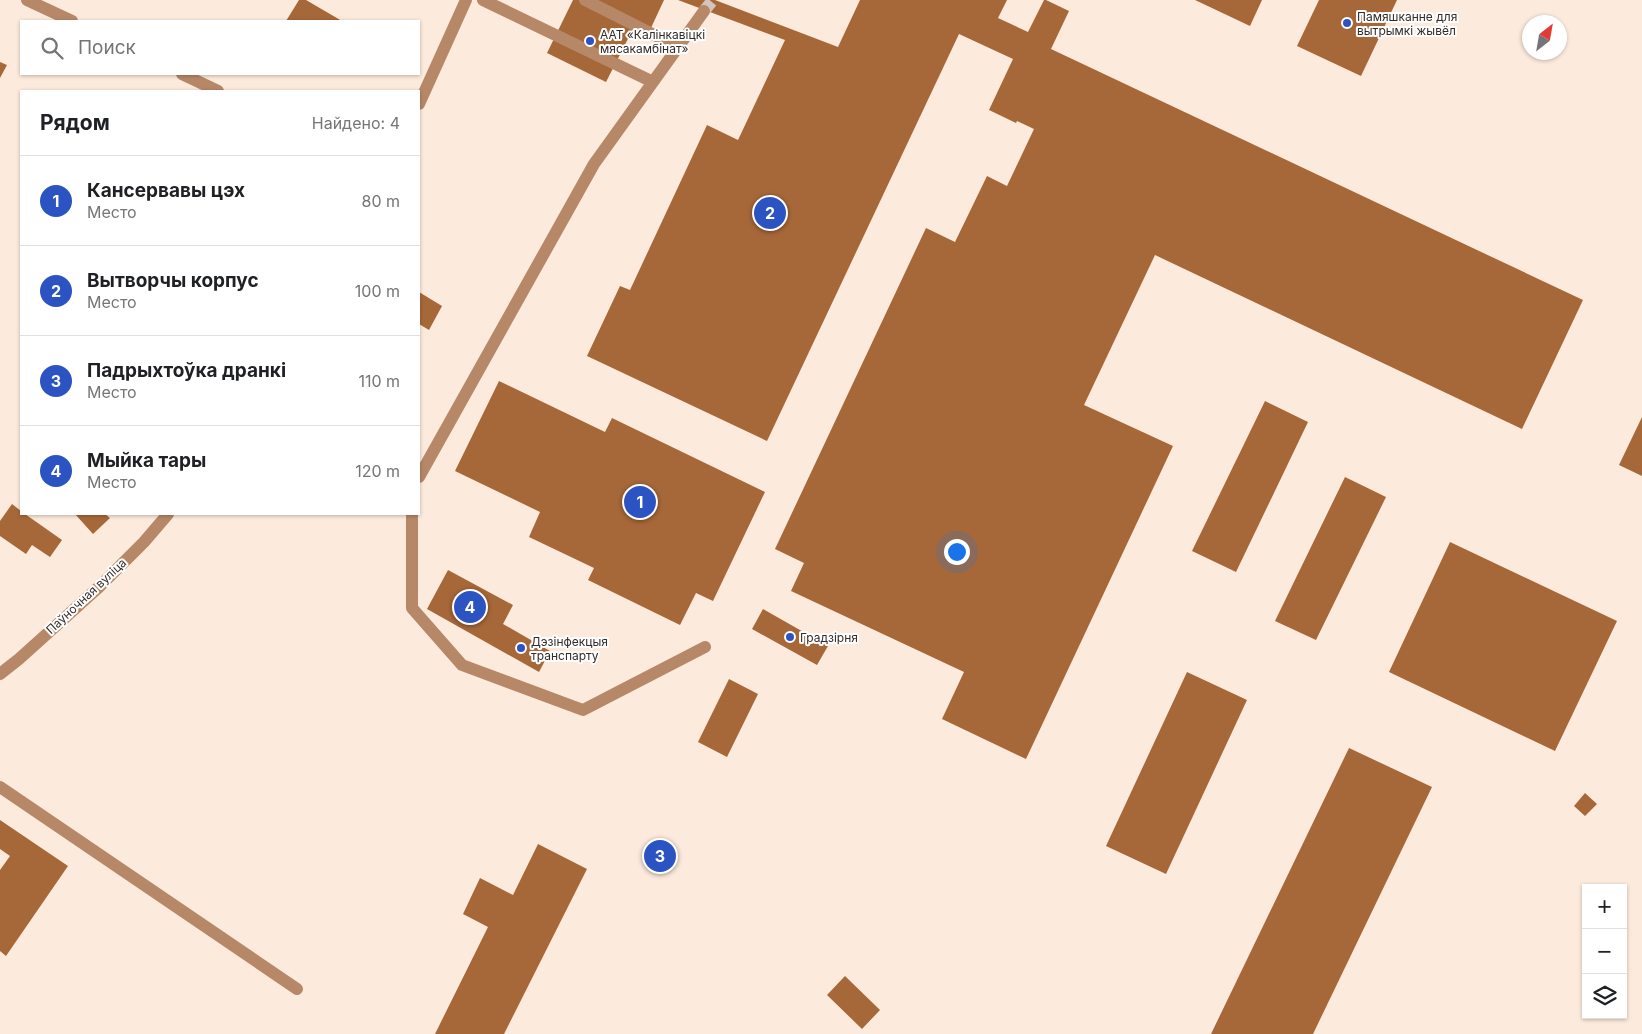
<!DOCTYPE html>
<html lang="ru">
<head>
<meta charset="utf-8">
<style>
  :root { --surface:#fff; --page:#f6f6f6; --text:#202124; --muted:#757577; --line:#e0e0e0; --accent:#2c53c2 }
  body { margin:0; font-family:Inter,sans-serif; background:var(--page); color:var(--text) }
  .controls { position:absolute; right:15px; bottom:15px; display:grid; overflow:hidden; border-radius:0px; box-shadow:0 1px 4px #0004 }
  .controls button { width:45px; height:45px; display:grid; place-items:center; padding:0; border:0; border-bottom:1px solid var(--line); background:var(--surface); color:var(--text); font:25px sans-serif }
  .compass { position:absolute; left:1522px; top:15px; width:45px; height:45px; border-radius:50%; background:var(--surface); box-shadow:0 1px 4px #0004; rotate:31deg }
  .you { position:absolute; left:956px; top:551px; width:18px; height:18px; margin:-12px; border:4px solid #fff; border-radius:50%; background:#1a73e8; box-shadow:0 0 0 8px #1a73e833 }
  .badge { display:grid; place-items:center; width:32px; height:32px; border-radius:50%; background:var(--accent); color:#fff; font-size:16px; font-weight:700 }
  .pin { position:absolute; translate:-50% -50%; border:2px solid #fff; box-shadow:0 1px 5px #0006 }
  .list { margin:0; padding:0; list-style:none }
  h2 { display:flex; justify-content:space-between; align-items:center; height:65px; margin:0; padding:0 20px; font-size:21px }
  h2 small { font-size:16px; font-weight:400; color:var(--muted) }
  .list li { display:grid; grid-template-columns:32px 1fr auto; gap:15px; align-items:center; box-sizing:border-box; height:90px; padding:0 20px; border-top:1px solid var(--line) }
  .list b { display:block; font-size:19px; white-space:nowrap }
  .list p { margin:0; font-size:16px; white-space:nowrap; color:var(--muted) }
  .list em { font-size:16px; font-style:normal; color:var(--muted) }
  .icon { flex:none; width:28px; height:28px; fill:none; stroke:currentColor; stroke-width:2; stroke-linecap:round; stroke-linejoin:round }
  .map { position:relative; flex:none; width:1642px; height:1034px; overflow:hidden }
  .search { position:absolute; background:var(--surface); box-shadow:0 1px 4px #0004; left:20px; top:20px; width:400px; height:55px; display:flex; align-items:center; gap:12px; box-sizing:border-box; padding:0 18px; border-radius:0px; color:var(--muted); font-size:19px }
  .panel { position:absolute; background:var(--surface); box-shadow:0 1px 4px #0004; left:20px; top:90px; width:400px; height:425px; border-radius:0px }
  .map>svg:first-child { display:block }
  .building { fill:#a76839 }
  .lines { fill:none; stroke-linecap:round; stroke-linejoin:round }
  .minor-tunnel { stroke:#d4c4b9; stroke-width:12; stroke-dasharray:12 6; stroke-linecap:butt }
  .minor { stroke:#b78868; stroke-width:12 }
  .poi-dot { fill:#2c53c2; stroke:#fff; stroke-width:2 }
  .labels { text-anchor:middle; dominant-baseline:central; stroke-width:4; stroke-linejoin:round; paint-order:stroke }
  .poi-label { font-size:12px; fill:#322b27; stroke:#fff; text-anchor:start }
  .street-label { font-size:12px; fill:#322b27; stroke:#fff }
</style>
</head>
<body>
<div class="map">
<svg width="1642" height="1034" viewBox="0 0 1642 1034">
  <rect width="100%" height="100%" fill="#fceadd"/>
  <path class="building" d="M299,0H306L342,21H286Z
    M573,0H664L650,30L636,23L606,82L547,53Z
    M678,0H715L838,47L860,0H1007L998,18L1028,32L1044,0H1046L1069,11L1051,49L1583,300L1522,429L1155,255L1084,405L1173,446L1026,759L942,719L964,672L791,591L804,563L775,549L926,228L955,242L987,176L1007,186L1034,129L1017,121L1016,123L989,110L1013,59L959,34L767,441L587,356L620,286L630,290L707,125L738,140L785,40Z
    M1195,0H1262L1250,26Z
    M1319,0H1397L1361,76L1297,46Z
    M0,62L7,65L0,78Z
    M419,292L442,306L429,330L419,324Z
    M499,381L605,432L612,418L765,492L713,601L696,593L680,625L588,580L594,568L529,537L540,512L455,471Z
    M1265,401L1308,422L1236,572L1192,551Z
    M1642,417V476L1619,465Z
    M1345,477L1386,497L1316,640L1275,621Z
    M12,504L21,511V514H25L62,540L50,557L32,545L26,554L0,536V521Z
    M75,514H105L110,518L93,534Z
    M1450,542L1617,621L1555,751L1389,672Z
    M448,570L513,605L503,624L550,651L539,672L427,609Z
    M763,609L828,646L817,665L752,629Z
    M1187,672L1247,700L1166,874L1106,846Z
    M729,679L758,694L727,757L698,742Z
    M1349,748L1432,787L1313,1034H1211Z
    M1585,793L1597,804L1585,816L1574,806Z
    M0,820L68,866L6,956L0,951V870L10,856L0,849Z
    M655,839L676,850L665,872L644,861Z
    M538,844L587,869L504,1034H435L488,927L463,914L480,878L513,895Z
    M845,976L880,1010L862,1029L827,995Z"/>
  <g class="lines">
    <path class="minor-tunnel" d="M704,11L713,0"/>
    <path class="minor" d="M27,0L72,21
      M483,0L653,82
      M585,0L678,47
      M182,74L218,91
      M419,104L466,0
      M419,477L594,164L704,11
      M412,514V608L462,665L583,710L705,647
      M0,674L19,659L99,587L144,542L168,514
      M0,787L297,989"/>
  </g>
  <g class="poi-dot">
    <circle cx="1347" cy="23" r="5"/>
    <circle cx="590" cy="41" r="5"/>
    <circle cx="790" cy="637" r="5"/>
    <circle cx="521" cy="648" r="5"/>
  </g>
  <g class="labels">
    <g class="poi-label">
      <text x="1357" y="16">Памяшканне для<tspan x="1357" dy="14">вытрымкі жывёл</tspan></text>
      <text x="600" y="34">ААТ «Калінкавіцкі<tspan x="600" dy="14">мясакамбінат»</tspan></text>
      <text x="800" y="637">Градзірня</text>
      <text x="531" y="641">Дэзінфекцыя<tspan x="531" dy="14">транспарту</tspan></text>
    </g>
    <g class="street-label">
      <text transform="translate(86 596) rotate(-43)">Паўночная вуліца</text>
    </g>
  </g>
</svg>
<div class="controls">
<button>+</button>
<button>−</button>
<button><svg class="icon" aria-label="layers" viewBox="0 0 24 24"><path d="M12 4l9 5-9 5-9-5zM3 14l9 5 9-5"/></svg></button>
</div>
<svg class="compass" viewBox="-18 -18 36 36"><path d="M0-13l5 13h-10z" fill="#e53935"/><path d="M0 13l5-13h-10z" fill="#757577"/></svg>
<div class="you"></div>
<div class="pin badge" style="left:640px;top:502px">1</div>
<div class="pin badge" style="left:770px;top:213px">2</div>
<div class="pin badge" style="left:660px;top:856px">3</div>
<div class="pin badge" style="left:470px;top:607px">4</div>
<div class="search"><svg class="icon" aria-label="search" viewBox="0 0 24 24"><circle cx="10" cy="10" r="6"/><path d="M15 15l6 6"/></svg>Поиск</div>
<section class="panel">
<h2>Рядом<small>Найдено: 4</small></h2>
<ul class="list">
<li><span class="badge">1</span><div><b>Кансервавы цэх</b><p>Место</p></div><em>80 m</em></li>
<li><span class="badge">2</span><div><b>Вытворчы корпус</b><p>Место</p></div><em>100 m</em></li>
<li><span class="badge">3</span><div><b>Падрыхтоўка дранкі</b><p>Место</p></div><em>110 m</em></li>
<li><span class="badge">4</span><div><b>Мыйка тары</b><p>Место</p></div><em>120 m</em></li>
</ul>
</section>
</div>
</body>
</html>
